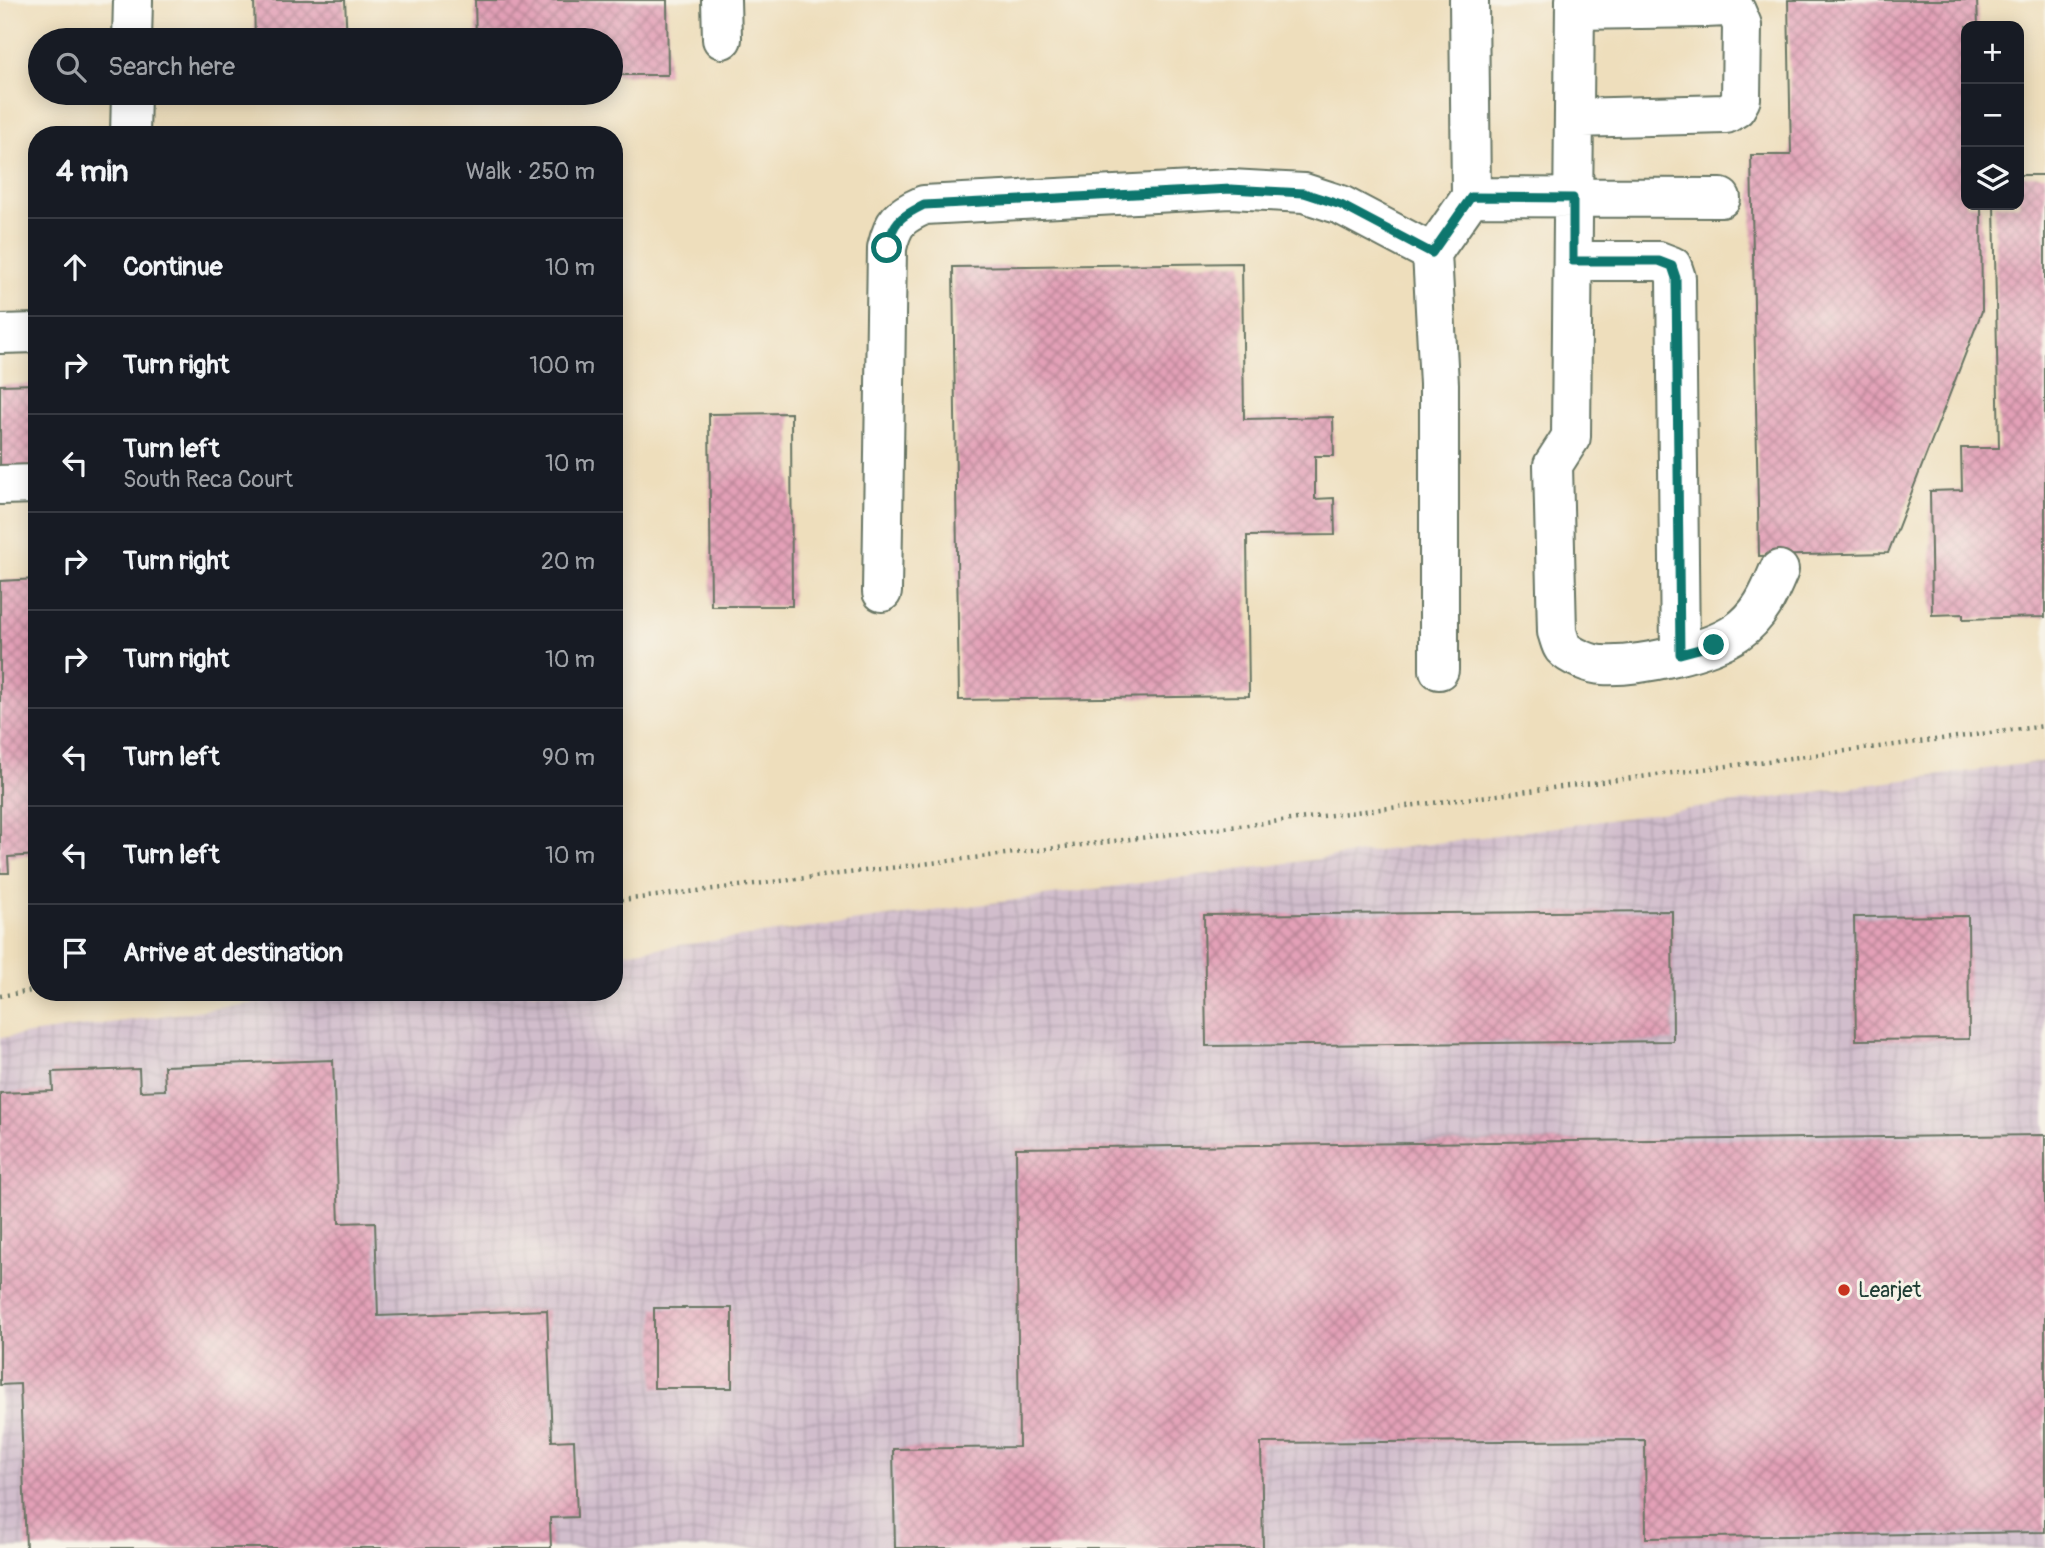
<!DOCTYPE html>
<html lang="en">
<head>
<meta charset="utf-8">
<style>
  :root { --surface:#171b24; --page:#20242c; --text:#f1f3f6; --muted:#9ea1a6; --line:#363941 }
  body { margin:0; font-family:Pangolin,sans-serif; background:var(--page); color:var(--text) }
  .controls { position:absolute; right:21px; top:21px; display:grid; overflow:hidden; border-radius:14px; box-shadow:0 4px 18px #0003 }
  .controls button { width:63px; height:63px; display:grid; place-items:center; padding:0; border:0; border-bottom:2px solid var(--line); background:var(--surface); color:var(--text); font:35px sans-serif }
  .stop { position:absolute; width:21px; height:21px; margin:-16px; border:5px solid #0f766e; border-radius:50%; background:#fff }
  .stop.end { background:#0f766e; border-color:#fff; box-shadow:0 2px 7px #0008 }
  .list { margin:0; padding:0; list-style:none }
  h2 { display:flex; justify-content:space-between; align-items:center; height:91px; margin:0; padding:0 28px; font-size:30px }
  h2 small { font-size:23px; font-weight:400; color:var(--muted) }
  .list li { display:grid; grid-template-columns:46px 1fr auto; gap:21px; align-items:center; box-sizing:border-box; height:98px; padding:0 28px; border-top:2px solid var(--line) }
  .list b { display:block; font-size:26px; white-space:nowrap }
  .list p { margin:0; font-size:23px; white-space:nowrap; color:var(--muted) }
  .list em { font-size:23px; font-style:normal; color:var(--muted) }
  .icon { flex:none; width:38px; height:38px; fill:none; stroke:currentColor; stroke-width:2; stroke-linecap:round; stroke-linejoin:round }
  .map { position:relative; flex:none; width:2045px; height:1548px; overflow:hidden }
  .search { position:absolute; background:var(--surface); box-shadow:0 4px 18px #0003; left:28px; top:28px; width:595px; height:77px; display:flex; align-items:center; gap:18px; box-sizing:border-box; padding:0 24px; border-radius:38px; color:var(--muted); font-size:26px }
  .panel { position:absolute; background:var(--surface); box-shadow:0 4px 18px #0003; left:28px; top:126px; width:595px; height:875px; border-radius:28px }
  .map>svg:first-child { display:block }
  .industrial { fill:url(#industrial-grid) }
  .building { fill:url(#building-cross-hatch) }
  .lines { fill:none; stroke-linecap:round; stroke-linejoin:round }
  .minor-casing { stroke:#677564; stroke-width:42 }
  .path { stroke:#677564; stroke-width:4.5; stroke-dasharray:2 5; stroke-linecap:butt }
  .minor { stroke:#fff; stroke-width:38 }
  .route { stroke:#0f766e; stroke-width:9 }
  .poi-dot { fill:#c8321e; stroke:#f7f3e8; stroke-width:2.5 }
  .labels { text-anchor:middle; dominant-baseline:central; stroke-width:6; stroke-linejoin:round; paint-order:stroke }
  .poi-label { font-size:21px; fill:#1f3d34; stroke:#f7f3e8; text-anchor:start }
</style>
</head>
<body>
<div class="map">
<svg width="2045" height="1548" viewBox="0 0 2045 1548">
  <defs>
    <pattern id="industrial-grid" width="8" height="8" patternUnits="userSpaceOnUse" patternTransform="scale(1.75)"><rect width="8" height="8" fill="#d1bdcc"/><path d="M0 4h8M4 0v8" fill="none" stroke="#b3a3b0"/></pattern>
    <pattern id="building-cross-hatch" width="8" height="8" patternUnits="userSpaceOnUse" patternTransform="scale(1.75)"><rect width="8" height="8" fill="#e3a0b7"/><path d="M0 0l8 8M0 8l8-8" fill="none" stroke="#b78496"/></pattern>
  </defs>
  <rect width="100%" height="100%" fill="#f7f3e8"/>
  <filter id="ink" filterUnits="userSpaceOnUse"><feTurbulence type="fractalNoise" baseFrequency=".0143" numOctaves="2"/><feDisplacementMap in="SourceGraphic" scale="14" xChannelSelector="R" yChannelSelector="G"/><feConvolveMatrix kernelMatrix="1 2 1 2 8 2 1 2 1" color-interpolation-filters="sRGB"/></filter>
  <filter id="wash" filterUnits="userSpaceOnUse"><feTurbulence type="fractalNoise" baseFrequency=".00686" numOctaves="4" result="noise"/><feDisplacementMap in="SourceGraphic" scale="28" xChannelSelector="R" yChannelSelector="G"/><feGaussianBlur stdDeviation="1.57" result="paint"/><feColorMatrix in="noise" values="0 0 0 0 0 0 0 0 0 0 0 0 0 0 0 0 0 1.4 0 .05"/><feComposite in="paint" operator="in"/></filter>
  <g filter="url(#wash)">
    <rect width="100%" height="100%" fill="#eedebc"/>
    <path class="industrial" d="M2045,761V1548H0V1038L336,992H614V954Z"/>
    <g id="blocks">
      <path class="building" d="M254,0H345L347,40H255Z
        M475,0H667L668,75H611V40H476Z
        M1788,0H1977L1978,26H1966V205H1981L1982,311L1888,553L1759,556L1751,155H1791Z
        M2019,175H2045V617L1963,619V614L1932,615L1930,491L1962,490L1961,448H1999L1994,205H2019Z
        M1242,263L1244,419L1333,417L1334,456H1315V499L1334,498L1335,535L1247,536L1249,696L959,700L953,267Z
        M37,384V474L0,475V385Z
        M791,413L792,606H711L709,414Z
        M37,579V855L8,857L9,873H0V581Z
        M1672,911L1673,1041L1206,1046L1204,915Z
        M1968,916L1969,1039L1856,1040L1854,917Z
        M333,1060L339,1223L375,1222L378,1316L547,1310L552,1441L574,1440L577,1517L550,1518L551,1548H26L20,1384L0,1385V1093L53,1091L52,1072L139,1069L140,1091L165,1090L164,1066Z
        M2045,1135V1532L1646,1538L1645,1440L1261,1443L1263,1548H895L893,1449L1019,1447L1016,1148Z
        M654,1308H732V1388H654Z"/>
    </g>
  </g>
  <g filter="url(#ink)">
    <use href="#blocks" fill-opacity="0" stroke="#677564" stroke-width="2"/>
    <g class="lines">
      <g class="minor-casing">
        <path id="minor" d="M721,0L722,39
          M1575,0L1571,437L1553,465L1557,632C1559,637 1560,644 1563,648C1570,656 1592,665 1602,665C1638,667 1708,652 1737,632C1760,616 1769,594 1779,570
          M1575,10L1705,8
          M132,40L133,0
          M1574,118L1726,114L1736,108L1741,99L1742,25L1736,11L1726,7L1705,8V0
          M130,135L131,93
          M1471,197L1721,198
          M1432,253L1439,384V670
          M1432,253L1471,197L1469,0
          M1573,261H1659L1672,266L1676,278L1680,654
          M0,334L37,333
          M0,485L37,484
          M882,592L887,248C893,222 899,216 924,205L1231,189L1304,193L1341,205L1432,253"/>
      </g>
      <path class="path" d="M614,901L1473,798L2045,726
        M0,996L37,990"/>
      <use href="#minor" class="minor"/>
    </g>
  </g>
  <g class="lines" filter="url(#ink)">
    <path class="route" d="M887,248C893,222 899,217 924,205L1231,189L1304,193L1341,205L1432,253L1471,197L1573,198V261H1659L1672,266L1676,278L1680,654L1714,645"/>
  </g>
  <circle class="poi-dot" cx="1844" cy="1290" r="7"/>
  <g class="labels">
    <g class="poi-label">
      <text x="1858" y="1290">Learjet</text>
    </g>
  </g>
</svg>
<div class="controls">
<button>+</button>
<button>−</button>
<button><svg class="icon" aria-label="layers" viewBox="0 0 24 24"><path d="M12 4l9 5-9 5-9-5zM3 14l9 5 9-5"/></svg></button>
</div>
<div class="stop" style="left:887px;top:248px"></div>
<div class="stop end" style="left:1714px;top:645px"></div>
<div class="search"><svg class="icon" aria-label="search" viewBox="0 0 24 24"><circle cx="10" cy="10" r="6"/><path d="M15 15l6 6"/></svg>Search here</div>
<section class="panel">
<h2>4 min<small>Walk · 250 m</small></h2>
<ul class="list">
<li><svg class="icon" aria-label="ahead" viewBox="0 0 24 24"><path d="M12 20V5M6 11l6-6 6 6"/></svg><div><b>Continue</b></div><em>10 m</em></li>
<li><svg class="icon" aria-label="right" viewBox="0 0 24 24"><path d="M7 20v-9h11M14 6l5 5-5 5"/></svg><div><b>Turn right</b></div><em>100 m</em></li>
<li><svg class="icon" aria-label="left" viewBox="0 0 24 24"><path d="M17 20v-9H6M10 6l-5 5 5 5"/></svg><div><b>Turn left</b><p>South Reca Court</p></div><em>10 m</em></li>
<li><svg class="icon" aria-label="right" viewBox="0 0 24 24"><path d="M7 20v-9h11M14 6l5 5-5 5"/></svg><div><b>Turn right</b></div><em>20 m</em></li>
<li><svg class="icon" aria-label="right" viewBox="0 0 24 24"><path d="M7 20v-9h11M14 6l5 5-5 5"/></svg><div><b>Turn right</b></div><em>10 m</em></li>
<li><svg class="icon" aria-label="left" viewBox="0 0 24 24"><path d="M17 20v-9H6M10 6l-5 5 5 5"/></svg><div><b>Turn left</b></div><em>90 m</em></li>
<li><svg class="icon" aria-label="left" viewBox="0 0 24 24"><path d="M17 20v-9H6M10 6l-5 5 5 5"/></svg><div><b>Turn left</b></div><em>10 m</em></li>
<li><svg class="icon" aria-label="arrive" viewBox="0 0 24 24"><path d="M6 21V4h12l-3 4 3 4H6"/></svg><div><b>Arrive at destination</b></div></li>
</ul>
</section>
</div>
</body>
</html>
